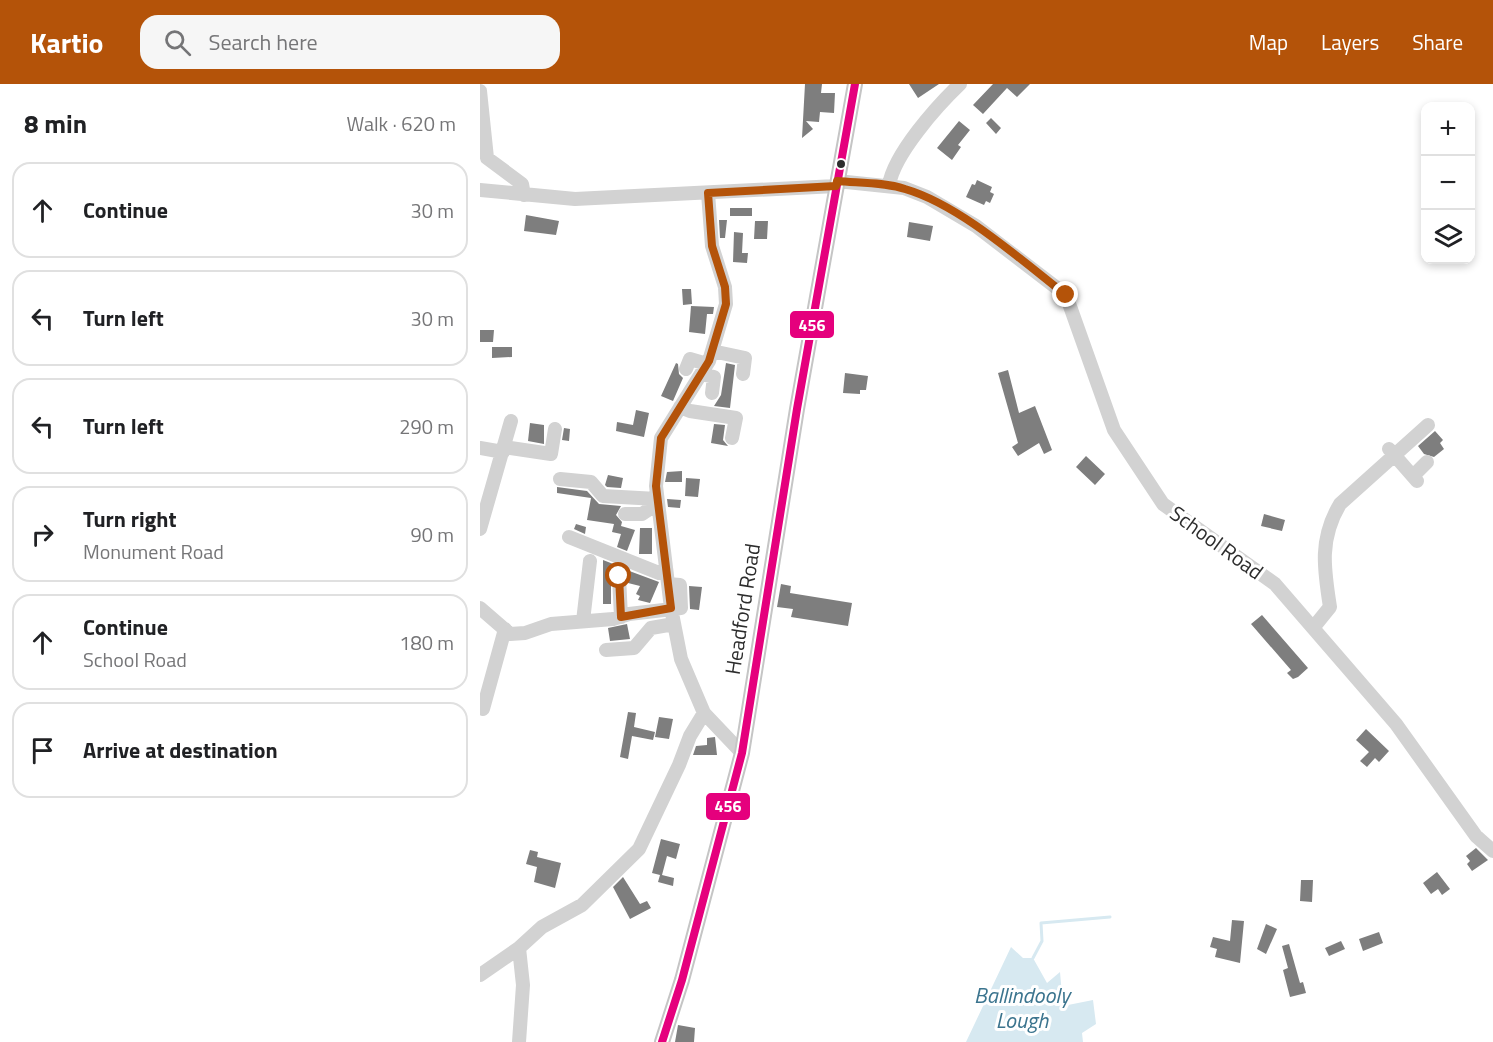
<!DOCTYPE html>
<html lang="en">
<head>
<meta charset="utf-8">
<style>
  :root { --surface:#fff; --page:#f6f6f6; --text:#202124; --muted:#757577; --line:#e0e0e0; --accent:#b45309 }
  body { margin:0; font-family:"Titillium Web",sans-serif; background:var(--page); color:var(--text) }
  .controls { position:absolute; right:18px; top:18px; display:grid; overflow:hidden; border-radius:12px; box-shadow:0 3px 9px #0003 }
  .controls button { width:54px; height:54px; display:grid; place-items:center; padding:0; border:0; border-bottom:2px solid var(--line); background:var(--surface); color:var(--text); font:30px sans-serif }
  .stop { position:absolute; width:18px; height:18px; margin:-14px; border:4px solid #b45309; border-radius:50%; background:#fff }
  .stop.end { background:#b45309; border-color:#fff; box-shadow:0 2px 6px #0008 }
  .list { margin:0; padding:0; list-style:none }
  h2 { display:flex; justify-content:space-between; align-items:center; height:78px; margin:0; padding:0 24px; font-size:26px }
  h2 small { font-size:20px; font-weight:400; color:var(--muted) }
  .list li { display:grid; grid-template-columns:39px 1fr auto; gap:18px; align-items:center; box-sizing:border-box; height:96px; margin:0 12px 12px; padding:0 12px; border:2px solid var(--line); border-radius:18px }
  .list b { display:block; font-size:22px; white-space:nowrap }
  .list p { margin:0; font-size:20px; white-space:nowrap; color:var(--muted) }
  .list em { font-size:20px; font-style:normal; color:var(--muted) }
  .icon { flex:none; width:33px; height:33px; fill:none; stroke:currentColor; stroke-width:2; stroke-linecap:round; stroke-linejoin:round }
  .map { position:relative; flex:none; width:1013px; height:958px; overflow:hidden }
  header { display:flex; align-items:center; gap:36px; box-sizing:border-box; height:84px; padding:0 30px; background:var(--accent); color:#fff }
  header strong { font-size:28px }
  nav { display:flex; gap:33px; margin-inline-start:auto; font-size:21px }
  .search { width:420px; height:54px; background:var(--page); display:flex; align-items:center; gap:15px; box-sizing:border-box; padding:0 21px; border-radius:18px; color:var(--muted); font-size:22px }
  main { display:flex }
  aside { flex:1; background:var(--surface) }
  .map>svg:first-child { display:block }
  .water { fill:#d7e9f1 }
  .lines { fill:none; stroke-linecap:round; stroke-linejoin:round }
  .stream { stroke:#d7e9f1; stroke-width:3 }
  .building { fill:#7e7e7e }
  .minor { stroke:#d2d2d2; stroke-width:14 }
  .major { stroke:#c5c5c5; stroke-width:16 }
  .bus-1-casing { stroke:#fff; stroke-width:12 }
  .bus-1 { stroke:#e5007d; stroke-width:8 }
  .route { stroke:#b45309; stroke-width:8 }
  .bus-dot { fill:#2d2d2d; stroke:#fff; stroke-width:2 }
  .labels { text-anchor:middle; dominant-baseline:central; stroke-width:6; stroke-linejoin:round; paint-order:stroke }
  .street-label { font-size:21px; fill:#2d2d2d; stroke:#fff }
  .water-label { font-size:22px; font-style:italic; fill:#3b748e; stroke:#fff }
  .line-badge { stroke:#fff; stroke-width:2 }
  .badge-label { font-size:16px; text-anchor:middle; font-weight:bold; fill:#fff }
</style>
</head>
<body>
<header>
<strong>Kartio</strong>
<div class="search"><svg class="icon" aria-label="search" viewBox="0 0 24 24"><circle cx="10" cy="10" r="6"/><path d="M15 15l6 6"/></svg>Search here</div>
<nav><a>Map</a><a>Layers</a><a>Share</a></nav>
</header>
<main>
<aside>
<h2>8 min<small>Walk · 620 m</small></h2>
<ul class="list">
<li><svg class="icon" aria-label="ahead" viewBox="0 0 24 24"><path d="M12 20V5M6 11l6-6 6 6"/></svg><div><b>Continue</b></div><em>30 m</em></li>
<li><svg class="icon" aria-label="left" viewBox="0 0 24 24"><path d="M17 20v-9H6M10 6l-5 5 5 5"/></svg><div><b>Turn left</b></div><em>30 m</em></li>
<li><svg class="icon" aria-label="left" viewBox="0 0 24 24"><path d="M17 20v-9H6M10 6l-5 5 5 5"/></svg><div><b>Turn left</b></div><em>290 m</em></li>
<li><svg class="icon" aria-label="right" viewBox="0 0 24 24"><path d="M7 20v-9h11M14 6l5 5-5 5"/></svg><div><b>Turn right</b><p>Monument Road</p></div><em>90 m</em></li>
<li><svg class="icon" aria-label="ahead" viewBox="0 0 24 24"><path d="M12 20V5M6 11l6-6 6 6"/></svg><div><b>Continue</b><p>School Road</p></div><em>180 m</em></li>
<li><svg class="icon" aria-label="arrive" viewBox="0 0 24 24"><path d="M6 21V4h12l-3 4 3 4H6"/></svg><div><b>Arrive at destination</b></div></li>
</ul>
</aside>
<div class="map">
<svg width="1013" height="958" viewBox="0 0 1013 958">
  <rect width="100%" height="100%" fill="#fff"/>
  <path class="water" d="M531,863L543,874H553L567,899L580,888L583,922L613,916L616,940L602,949L603,958H486Z"/>
  <g class="lines">
    <path class="stream" d="M553,874L562,857L561,839L630,833"/>
  </g>
  <path class="building" d="M325,0H342L341,9H355L354,29L340,28L339,38L326,37L333,45L322,54Z
    M429,0H459L438,14Z
    M513,0H550L537,13L527,4L503,30L493,21Z
    M511,34L521,44L516,50L506,39Z
    M479,37L490,46L478,61L481,63L472,76L457,64Z
    M497,96L512,103L510,108L514,110L510,119L506,117L504,121L486,113L492,100L495,101Z
    M250,124H272V132H250Z
    M46,131L79,137L76,151L44,147Z
    M239,136H247L245,154H240Z
    M275,137H288L287,155H274Z
    M429,138L453,142L450,157L427,153Z
    M254,148L263,149L262,169H268L267,179L253,178Z
    M202,205H211L212,220L203,221Z
    M211,222L234,223L233,230H227L225,250L209,248Z
    M0,246H14L13,258H0Z
    M12,263H32V273L12,274Z
    M196,279L198,280L199,290L203,294L193,317L181,312Z
    M246,279L255,281L250,324L234,322L241,311Z
    M528,286L539,329L555,322L572,366L564,370L559,359L538,372L532,363L538,359L518,289Z
    M365,289L388,292L386,306H380V310L363,309Z
    M156,326L169,329L164,353L136,347L137,338L153,341Z
    M50,339L64,341V360L48,357Z
    M234,340L245,341L243,356L248,362L231,359Z
    M84,344L90,345L89,357L82,356Z
    M955,347L963,356L960,359L964,365L954,373L944,370L938,362Z
    M606,372L625,390L615,401L596,383Z
    M202,387V398H185L187,388Z
    M128,391L143,394L141,404L127,403L125,401Z
    M206,394L220,395L218,413L205,412Z
    M77,403L107,407L119,420L141,422L136,431L142,438L141,442L155,446L147,467L137,463L141,450L132,448L134,440L107,436L111,414L77,409Z
    M187,415L201,416L200,424L188,423Z
    M784,430L805,436L802,447L781,442Z
    M96,440L106,443L105,450L94,445Z
    M160,444H172V470H159Z
    M123,476L141,483L131,488V520H123Z
    M144,485L179,498L170,519L158,516L160,512L156,510L160,502L148,499Z
    M301,500L311,502L310,509L372,519L368,542L311,533L313,525L297,523Z
    M209,502L222,503L219,526L210,525Z
    M782,531L828,584L818,593L813,595L807,589L811,586L771,540Z
    M147,540L150,555L130,557L128,544Z
    M148,628L156,629L154,643L175,648L173,656L152,652L148,675L140,673Z
    M179,633L193,635L189,655L175,653Z
    M886,645L909,667L899,678L895,674L887,683L880,677L889,668L876,656Z
    M235,653L237,671H213L216,662L227,661V654Z
    M181,755L200,760L196,775L187,772L182,791L194,794L193,802L178,798L180,791L172,789Z
    M996,764L1008,776L992,787L987,780L990,777L986,772Z
    M50,766L58,768L57,773L81,779L75,804L54,798L57,783L46,780Z
    M957,788L970,805L962,811L958,805L951,810L943,799Z
    M143,793L160,820L167,817L171,824L150,835L133,803Z
    M821,796H833L832,818L820,817Z
    M752,836L764,837L760,879L735,873L737,865L730,863L733,853L750,857Z
    M786,840L797,845L786,870L777,865Z
    M899,848L903,859L883,867L879,855Z
    M861,857L865,865L849,872L845,864Z
    M809,860L820,899L823,898L826,909L810,913L803,886L808,884L802,862Z
    M198,941L215,944L214,958H195Z"/>
  <g class="lines">
    <path class="minor" d="M0,7L7,74L42,100L44,111
      M357,97L424,104L447,113L496,142L586,211L634,346L683,420L795,500L916,640L996,752L1013,767
      M409,101C414,70 457,22 480,0
      M0,106L95,115L356,102
      M228,109L232,162L245,203L246,220L229,277L181,354L176,402L191,524L201,575L224,629L262,669
      M232,267L265,274L263,290
      M206,285L210,275L227,280
      M221,290L234,293L232,309
      M200,323L210,327L256,334L252,354
      M24,363L71,370L75,345
      M0,364L23,368
      M909,365L937,397
      M933,392L947,378
      M80,395L111,398L123,412L177,415
      M145,430H162L171,424H178
      M0,445L31,337
      M89,453L179,489H186
      M139,492L141,533
      M0,524L30,550L45,549L71,540L133,535L149,530L201,524L200,501L188,500
      M103,537L110,477
      M833,544L850,523C844,485 839,455 860,420L948,341
      M126,566L154,564L171,544L194,540
      M3,625L25,545
      M0,891L39,864
      M39,958L43,901L39,864L62,843L102,821L159,765L199,681L210,652L224,629"/>
    <path class="major" d="M182,958L202,896L262,669L317,325L375,0"/>
    <g class="bus-1-casing">
      <path id="bus-1" d="M182,958L202,896L262,669L317,325L375,0"/>
    </g>
    <use href="#bus-1" class="bus-1"/>
  </g>
  <g class="lines">
    <path class="route" d="M139,492L141,533L191,524L176,402L181,354L229,277L246,220L245,203L232,162L228,109L356,102L357,97C379,99 404,98 425,105C480,121 541,176 586,211"/>
  </g>
  <circle class="bus-dot" cx="361" cy="80" r="5"/>
  <g class="labels">
    <g class="street-label">
      <text transform="translate(737 458) rotate(36)">School Road</text>
      <text transform="translate(262 525) rotate(-81)">Headford Road</text>
    </g>
    <g class="water-label">
      <text x="542" y="911">Ballindooly<tspan x="542" dy="25">Lough</tspan></text>
    </g>
  </g>
  <g class="line-badge">
    <rect x="309" y="226" width="46" height="29" rx="6" fill="#e5007d"/>
    <rect x="225" y="708" width="46" height="29" rx="6" fill="#e5007d"/>
  </g>
  <g class="badge-label">
    <text x="332" y="247">456</text>
    <text x="248" y="728">456</text>
  </g>
</svg>
<div class="controls">
<button>+</button>
<button>−</button>
<button><svg class="icon" aria-label="layers" viewBox="0 0 24 24"><path d="M12 4l9 5-9 5-9-5zM3 14l9 5 9-5"/></svg></button>
</div>
<div class="stop" style="left:139px;top:492px"></div>
<div class="stop end" style="left:586px;top:211px"></div>
</div>
</main>
</body>
</html>
